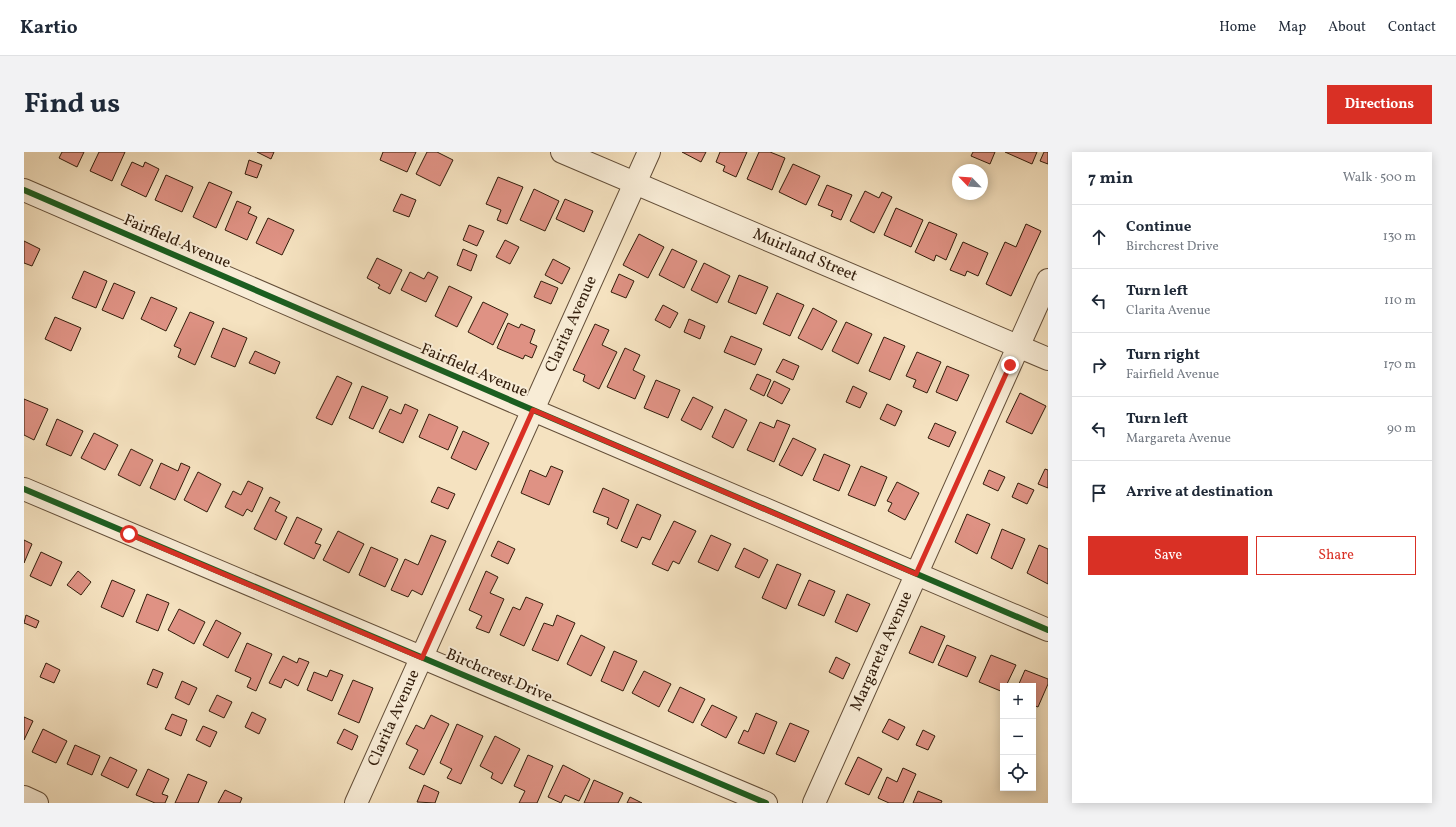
<!DOCTYPE html>
<html lang="en">
<head>
<meta charset="utf-8">
<style>
  :root { --surface:#fff; --page:#f2f2f3; --text:#1f2937; --muted:#747a83; --line:#e0e1e3; --accent:#d93025 }
  body { margin:0; font-family:Vollkorn,serif; background:var(--page); color:var(--text) }
  .controls { position:absolute; right:12px; bottom:12px; display:grid; overflow:hidden; border-radius:0px; box-shadow:0 2px 10px #0003 }
  .controls button { width:36px; height:36px; display:grid; place-items:center; padding:0; border:0; border-bottom:1px solid var(--line); background:var(--surface); color:var(--text); font:20px sans-serif }
  .compass { position:absolute; left:928px; top:12px; width:36px; height:36px; border-radius:50%; background:var(--surface); box-shadow:0 2px 10px #0003; rotate:295deg }
  .stop { position:absolute; width:12px; height:12px; margin:-9px; border:3px solid #d93025; border-radius:50%; background:#fff }
  .stop.end { background:#d93025; border-color:#fff; box-shadow:0 1px 4px #0008 }
  .list { margin:0; padding:0; list-style:none }
  h2 { display:flex; justify-content:space-between; align-items:center; height:52px; margin:0; padding:0 16px; font-size:17px }
  h2 small { font-size:13px; font-weight:400; color:var(--muted) }
  .list li { display:grid; grid-template-columns:26px 1fr auto; gap:12px; align-items:center; box-sizing:border-box; height:64px; padding:0 16px; border-top:1px solid var(--line) }
  .list b { display:block; font-size:15px; white-space:nowrap }
  .list p { margin:0; font-size:13px; white-space:nowrap; color:var(--muted) }
  .list em { font-size:13px; font-style:normal; color:var(--muted) }
  .actions { display:flex; gap:8px; padding:12px 16px }
  .actions a { flex:1; padding:9px 0; border:1px solid var(--accent); border-radius:0px; text-align:center; font-size:14px; color:var(--accent) }
  .actions .main { background:var(--accent); color:#fff }
  .icon { flex:none; width:22px; height:22px; fill:none; stroke:currentColor; stroke-width:2; stroke-linecap:round; stroke-linejoin:round }
  .map { position:relative; flex:none; width:1024px; height:651px; overflow:hidden; border-radius:0px }
  header { display:flex; align-items:center; gap:24px; box-sizing:border-box; height:56px; padding:0 20px; background:var(--surface); border-bottom:1px solid var(--line) }
  header strong { font-size:19px }
  nav { display:flex; gap:22px; margin-inline-start:auto; font-size:14px }
  .intro { display:flex; align-items:center; justify-content:space-between; box-sizing:border-box; height:96px; padding:0 24px }
  h1 { margin:0; font-size:28px }
  .button { padding:10px 18px; border-radius:0px; background:var(--accent); color:#fff; font-size:14px; font-weight:700 }
  main { display:flex; gap:24px; padding:0 24px }
  aside { flex:1; background:var(--surface); border-radius:0px; box-shadow:0 2px 10px #0003 }
  .map>svg:first-child { display:block }
  .building { fill:#df9284; stroke:#321d0b }
  .lines { fill:none; stroke-linecap:round; stroke-linejoin:round }
  .minor-casing { stroke:#634e38; stroke-width:24 }
  .minor { stroke:#f8ecd6; stroke-width:22 }
  .cycleway-casing { stroke:#f8ecd6; stroke-width:8 }
  .cycleway { stroke:#1b5e20; stroke-width:6 }
  .route { stroke:#d93025; stroke-width:5 }
  .labels { text-anchor:middle; dominant-baseline:central; stroke-width:4; stroke-linejoin:round; paint-order:stroke }
  .street-label { font-size:16px; fill:#321d0b; stroke:#f8ecd6 }
</style>
</head>
<body>
<header>
<strong>Kartio</strong>
<nav><a>Home</a><a>Map</a><a>About</a><a>Contact</a></nav>
</header>
<div class="intro"><h1>Find us</h1><a class="button">Directions</a></div>
<main>
<div class="map">
<svg width="1024" height="651" viewBox="0 0 1024 651">
  <rect width="100%" height="100%" fill="#f5e2c0"/>
  <filter id="stains"><feTurbulence type="fractalNoise" baseFrequency=".005" numOctaves="4"/><feColorMatrix values="0 0 0 0 .2 0 0 0 0 .09 0 0 0 0 .02 0 0 0 .5 -.17"/></filter>
  <radialGradient id="worn" r=".72"><stop offset=".6" stop-color="#630" stop-opacity="0"/><stop offset="1" stop-color="#630" stop-opacity=".3"/></radialGradient>
  <path class="building" d="M38,0H60L53,15L35,6Z
    M75,0H101L88,29L66,19Z
    M233,0H250L247,7Z
    M359,0H392L383,20L356,8Z
    M403,0H413L429,8L416,34L392,22Z
    M658,0H682L677,10Z
    M696,0H723L712,25L699,19L701,14L692,10Z
    M735,0H746L761,6L748,38L723,27Z
    M949,0H971L966,12L947,4Z
    M981,0H1013L1008,12Z
    M1020,0H1024V12L1016,9Z
    M225,8L238,13L233,26L221,22Z
    M108,10L119,15L121,10L135,17L122,45L97,33Z
    M769,12L796,24L782,53L755,40Z
    M142,23L169,35L158,60L131,48Z
    M474,25L499,35L483,72L473,68L477,58L462,52Z
    M185,30L208,40L192,76L169,65Z
    M803,33L828,43L817,68L807,64L809,59L794,53Z
    M510,37L535,49L521,79L496,68Z
    M841,39L855,46L858,40L868,45L850,81L826,69Z
    M377,42L392,48L385,65L369,59Z
    M541,47L569,59L560,80L532,67Z
    M213,49L227,55L224,61L233,65L223,88L201,78Z
    M872,56L899,68L887,95L860,83Z
    M244,66L270,78L258,103L232,91Z
    M905,70L933,82L922,108L912,103L910,109L891,100Z
    M1002,72L1017,79L987,144L962,132L981,90L992,95Z
    M445,73L460,79L453,94L439,88Z
    M615,82L640,95L624,126L599,113Z
    M481,88L495,95L486,112L472,105Z
    M0,89L16,97L8,114L0,111Z
    M939,90L964,101L954,124L943,119L941,124L926,118Z
    M439,97L453,103L447,119L433,113Z
    M648,97L673,109L660,136L635,123Z
    M353,106L378,118L366,142L354,136L356,133L343,126Z
    M529,107L546,116L538,132L521,123Z
    M680,111L706,124L693,151L667,138Z
    M60,119L83,129L72,156L48,146Z
    M386,120L400,127L404,120L414,125L402,150L377,138Z
    M595,122L610,129L602,146L587,140Z
    M715,123L744,135L732,162L704,150Z
    M517,129L534,136L527,152L510,145Z
    M90,131L111,140L99,167L78,158Z
    M425,134L448,145L433,175L411,164Z
    M753,141L780,153L766,184L739,172Z
    M127,145L153,156L142,179L117,167Z
    M459,150L484,162L469,193L444,180Z
    M639,153L654,161L646,176L631,168Z
    M789,156L813,169L798,198L774,186Z
    M166,160L190,170L171,213L154,205L157,197L150,194Z
    M31,165L57,176L47,199L21,187Z
    M665,167L681,174L676,187L660,180Z
    M822,170L848,182L834,212L808,199Z
    M484,171L495,176L497,172L511,178L506,191L513,194L508,206L501,203L499,207L473,196Z
    M571,172L585,178L578,193L593,200L575,237L559,229L561,223L549,218Z
    M199,176L223,186L211,215L187,205Z
    M707,184L738,197L731,213L700,200Z
    M860,185L881,194L866,228L845,219Z
    M601,196L616,203L609,218L621,224L611,247L583,235Z
    M231,199L256,210L251,222L225,211Z
    M893,200L917,210L903,241L889,235L892,228L882,224Z
    M759,207L775,214L769,228L752,220Z
    M923,214L945,223L933,249L912,240Z
    M733,222L747,228L740,244L726,237Z
    M313,224L328,231L308,273L292,266Z
    M632,228L656,238L644,266L620,256Z
    M750,229L766,237L758,252L743,244Z
    M338,234L364,245L349,277L325,266Z
    M829,234L843,241L836,256L822,250Z
    M996,241L1022,254L1008,282L982,270Z
    M669,245L689,255L677,278L657,268Z
    M0,247L24,257L10,288L0,283Z
    M381,252L394,258L379,291L355,280L366,257L377,262Z
    M863,252L878,259L871,274L856,267Z
    M701,257L723,268L709,296L688,285Z
    M405,262L434,275L424,298L395,285Z
    M33,267L59,279L47,304L22,293Z
    M753,268L766,273L750,310L723,298L736,270L750,276Z
    M911,271L932,280L925,295L904,286Z
    M439,279L465,291L452,318L427,306Z
    M70,281L94,293L81,318L57,306Z
    M769,286L792,297L778,324L755,313Z
    M107,297L129,308L116,334L94,323Z
    M800,302L826,313L815,339L789,328Z
    M137,311L154,319L157,311L166,315L151,348L126,336Z
    M527,314L539,319L525,353L497,341L506,318L522,325Z
    M837,314L863,325L851,354L824,343Z
    M1021,317L1024,318V336L1014,332Z
    M965,318L981,325L974,339L959,332Z
    M174,320L197,332L183,360L160,348Z
    M224,329L239,336L228,360L223,357L219,364L201,355L209,339L217,343Z
    M873,330L895,341L881,368L864,359L868,351L863,349Z
    M994,331L1010,338L1003,352L988,345Z
    M414,335L431,342L424,357L407,350Z
    M579,336L605,348L593,377L583,372L585,366L569,360Z
    M246,345L256,350L251,359L263,365L252,388L230,377Z
    M613,352L637,363L626,388L618,385L613,396L597,389Z
    M943,362L966,372L953,402L931,390Z
    M273,365L298,377L291,391L297,393L290,407L260,392Z
    M650,369L672,379L655,412L649,409L644,419L628,412Z
    M978,377L1001,387L988,417L967,406Z
    M314,379L340,392L325,421L299,408Z
    M407,383L422,389L398,443L388,438L384,445L367,438L381,407L394,413Z
    M687,383L707,392L694,419L674,410Z
    M0,388L8,392L0,411Z
    M474,389L491,397L484,412L467,404Z
    M1015,393L1024,397V432L1003,421Z
    M347,395L374,407L361,435L335,423Z
    M720,396L744,408L735,426L711,415Z
    M17,400L38,410L27,434L6,424Z
    M753,412L777,422L762,457L738,446Z
    M54,419L67,430L57,443L43,433Z
    M462,419L474,425L466,441L480,447L465,481L452,476L458,464L445,458Z
    M88,428L111,438L99,465L77,455Z
    M785,428L811,439L800,464L774,453Z
    M123,442L145,451L134,479L112,470Z
    M823,442L846,452L833,480L811,470Z
    M502,445L519,452L500,494L476,483L489,455L496,458Z
    M155,457L181,470L170,492L144,478Z
    M2,463L15,469L12,476L0,471Z
    M533,463L551,471L534,509L508,498L520,471L529,474Z
    M192,468L217,481L204,506L179,493Z
    M897,474L921,484L909,511L885,501Z
    M557,483L581,495L567,524L543,512Z
    M223,491L248,502L232,539L223,535L227,526L211,519Z
    M923,493L952,505L943,525L914,513Z
    M590,499L613,509L599,539L577,529Z
    M967,503L992,513L982,534H979V540L955,530Z
    M259,504L273,511L275,506L285,510L274,534L261,527L257,536L245,531Z
    M812,505L826,512L819,527L805,520Z
    M22,511L36,518L30,531L16,525Z
    M129,517L139,521L133,536L123,532Z
    M306,518L319,523L308,549L283,538L290,520L303,525Z
    M1001,518L1024,527V532L1014,555L1009,553V534H994Z
    M620,519L647,532L635,555L608,541Z
    M329,528L349,536L335,571L314,562Z
    M158,529L173,536L165,553L151,546Z
    M656,535L681,547L669,571L644,559Z
    M193,543L208,550L200,566L185,559Z
    M688,553L713,565L702,586L677,573Z
    M228,560L242,567L235,582L221,575Z
    M732,561L753,570L740,602L714,591L720,578L724,580Z
    M148,562L163,568L157,584L141,577Z
    M407,563L425,572L400,623L385,616L394,598L382,592L392,573L400,577Z
    M0,565L9,569L0,588Z
    M865,567L881,575L874,588L858,580Z
    M766,571L785,579L771,610L752,602Z
    M433,572L459,584L437,632L423,626L428,617L416,611Z
    M179,574L193,580L186,595L172,588Z
    M19,577L43,589L32,611L8,600Z
    M320,577L334,584L328,598L313,591Z
    M899,578L911,584L904,598L892,593Z
    M471,584L496,597L478,632L467,626L469,621L456,614Z
    M51,593L76,604L68,623L43,612Z
    M504,603L529,614L513,651H495L501,639L490,634Z
    M86,605L113,618L104,636L77,623Z
    M834,605L858,617L845,643L821,632Z
    M539,613L566,627L555,649L541,643L537,651L524,645Z
    M879,616L892,622L879,651H865L854,646L863,625L873,630Z
    M124,617L145,627L138,642L144,644L141,651H131L112,643Z
    M164,622L183,630L174,651H151Z
    M570,628L599,641L594,651H560Z
    M400,633L415,640L411,651L393,650Z
    M201,638L218,646L216,651H194Z
    M894,639L918,649L917,651H889Z
    M606,645L618,651H603Z"/>
  <g class="lines">
    <g class="minor-casing">
      <g id="minor">
        <path id="s1" d="M538,0L1024,207"/>
        <path d="M0,38L509,258L1024,478"/>
        <path d="M0,337L742,651"/>
        <path d="M0,645L13,651"/>
        <path id="s2" d="M332,651L625,0"/>
        <path id="s3" d="M790,651L1024,128"/>
      </g>
    </g>
    <use href="#minor" class="minor"/>
    <g class="cycleway-casing">
      <path id="cycleway" d="M0,38L509,258L1024,478
        M0,337L742,651"/>
    </g>
    <use href="#cycleway" class="cycleway"/>
  </g>
  <g class="lines">
    <path class="route" d="M105,382L398,506L509,258L892,422L986,213"/>
  </g>
  <g class="labels">
    <g class="street-label">
      <text transform="translate(153 90) rotate(23)">Fairfield Avenue</text>
      <text stroke="none"><textPath href="#s1" startOffset="264">Muirland Street</textPath></text>
      <text stroke="none"><textPath href="#s2" startOffset="525">Clarita Avenue</textPath></text>
      <text transform="translate(450 219) rotate(23)">Fairfield Avenue</text>
      <text stroke="none"><textPath href="#s3" startOffset="166">Margareta Avenue</textPath></text>
      <text transform="translate(475 524) rotate(23)">Birchcrest Drive</text>
      <text stroke="none"><textPath href="#s2" startOffset="93">Clarita Avenue</textPath></text>
    </g>
  </g>
  <rect width="100%" height="100%" filter="url(#stains)"/>
  <rect width="100%" height="100%" fill="url(#worn)"/>
</svg>
<div class="controls">
<button>+</button>
<button>−</button>
<button><svg class="icon" aria-label="locate" viewBox="0 0 24 24"><circle cx="12" cy="12" r="6"/><path d="M12 2v4M12 18v4M2 12h4M18 12h4"/></svg></button>
</div>
<svg class="compass" viewBox="-18 -18 36 36"><path d="M0-13l5 13h-10z" fill="#e53935"/><path d="M0 13l5-13h-10z" fill="#747a83"/></svg>
<div class="stop" style="left:105px;top:382px"></div>
<div class="stop end" style="left:986px;top:213px"></div>
</div>
<aside>
<h2>7 min<small>Walk · 500 m</small></h2>
<ul class="list">
<li><svg class="icon" aria-label="ahead" viewBox="0 0 24 24"><path d="M12 20V5M6 11l6-6 6 6"/></svg><div><b>Continue</b><p>Birchcrest Drive</p></div><em>130 m</em></li>
<li><svg class="icon" aria-label="left" viewBox="0 0 24 24"><path d="M17 20v-9H6M10 6l-5 5 5 5"/></svg><div><b>Turn left</b><p>Clarita Avenue</p></div><em>110 m</em></li>
<li><svg class="icon" aria-label="right" viewBox="0 0 24 24"><path d="M7 20v-9h11M14 6l5 5-5 5"/></svg><div><b>Turn right</b><p>Fairfield Avenue</p></div><em>170 m</em></li>
<li><svg class="icon" aria-label="left" viewBox="0 0 24 24"><path d="M17 20v-9H6M10 6l-5 5 5 5"/></svg><div><b>Turn left</b><p>Margareta Avenue</p></div><em>90 m</em></li>
<li><svg class="icon" aria-label="arrive" viewBox="0 0 24 24"><path d="M6 21V4h12l-3 4 3 4H6"/></svg><div><b>Arrive at destination</b></div></li>
</ul>
<div class="actions"><a class="main">Save</a><a>Share</a></div>
</aside>
</main>
</body>
</html>
